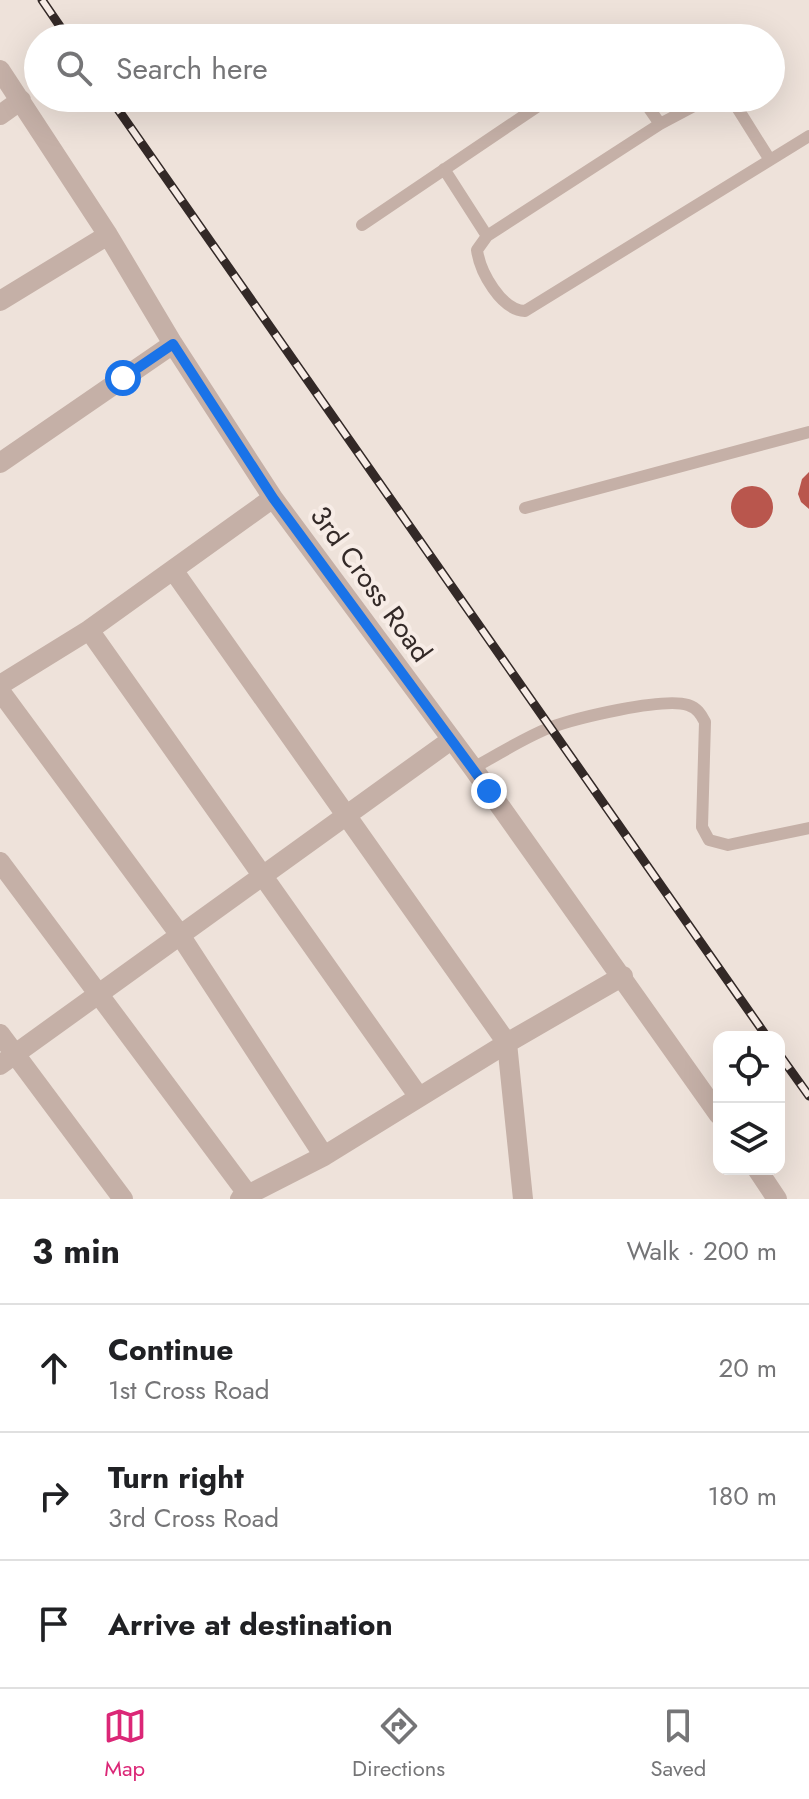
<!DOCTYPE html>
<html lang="en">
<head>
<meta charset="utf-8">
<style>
  :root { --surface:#fff; --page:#f2f2f2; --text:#202124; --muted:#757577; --line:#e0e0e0; --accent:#db2777 }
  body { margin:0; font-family:Jost,sans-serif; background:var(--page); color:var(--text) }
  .controls { position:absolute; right:24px; bottom:24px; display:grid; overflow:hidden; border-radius:16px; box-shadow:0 8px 32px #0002 }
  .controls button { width:72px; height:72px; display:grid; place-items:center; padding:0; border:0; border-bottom:2px solid var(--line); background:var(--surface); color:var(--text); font:40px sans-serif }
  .stop { position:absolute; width:24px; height:24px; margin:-18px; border:6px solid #1a73e8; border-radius:50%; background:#fff }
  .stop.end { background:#1a73e8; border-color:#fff; box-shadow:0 2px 8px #0008 }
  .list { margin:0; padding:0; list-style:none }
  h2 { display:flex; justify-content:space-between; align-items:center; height:104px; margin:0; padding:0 32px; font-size:34px }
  h2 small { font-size:26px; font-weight:400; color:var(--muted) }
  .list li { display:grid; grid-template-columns:52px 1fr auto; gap:24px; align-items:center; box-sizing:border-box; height:128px; padding:0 32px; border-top:2px solid var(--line) }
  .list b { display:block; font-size:30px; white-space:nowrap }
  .list p { margin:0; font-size:26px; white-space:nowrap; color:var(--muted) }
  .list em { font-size:26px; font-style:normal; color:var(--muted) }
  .icon { flex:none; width:44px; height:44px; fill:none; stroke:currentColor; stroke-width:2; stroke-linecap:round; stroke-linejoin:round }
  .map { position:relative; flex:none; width:809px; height:1199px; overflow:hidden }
  .search { position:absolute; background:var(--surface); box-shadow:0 8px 32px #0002; left:24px; right:24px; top:24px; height:88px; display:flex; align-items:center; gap:20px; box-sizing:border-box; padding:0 28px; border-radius:44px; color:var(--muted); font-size:30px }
  .sheet { height:488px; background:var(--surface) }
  nav { display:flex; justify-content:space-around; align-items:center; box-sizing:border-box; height:112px; border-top:2px solid var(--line); background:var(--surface); font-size:22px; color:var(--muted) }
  nav a { display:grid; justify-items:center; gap:4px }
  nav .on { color:var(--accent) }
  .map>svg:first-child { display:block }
  .building { fill:#b9564d }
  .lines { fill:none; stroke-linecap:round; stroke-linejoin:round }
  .lane { stroke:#c5b0a7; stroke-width:12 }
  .street { stroke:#c5b0a7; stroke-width:20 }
  .rail-casing { stroke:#332927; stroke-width:9 }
  .rail { stroke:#f7ece6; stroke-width:6; stroke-dasharray:18; stroke-linecap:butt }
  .route { stroke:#1a73e8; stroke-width:10 }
  .labels { text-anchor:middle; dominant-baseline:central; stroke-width:8; stroke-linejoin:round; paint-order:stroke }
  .street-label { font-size:28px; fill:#332927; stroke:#f7ece6 }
</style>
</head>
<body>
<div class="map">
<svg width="809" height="1199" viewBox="0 0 809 1199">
  <rect width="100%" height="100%" fill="#eee2da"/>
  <path class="building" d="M809,472V509L801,502L798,494L802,479Z
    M731 507a21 21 0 1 1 42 0a21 21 0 1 1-42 0Z"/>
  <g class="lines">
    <path class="lane" d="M642,98L660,124
      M709,98L660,124L487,236L477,250C480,272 501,310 525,311L809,136
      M726,98L733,101L770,160
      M444,169L487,236
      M362,225L550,98
      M525,508L809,432
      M473,768C498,755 523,738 549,728C576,718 663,697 688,705C697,708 701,714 705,722L702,827L709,840L728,845L809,828"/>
    <path class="street" d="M0,70L108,235L173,344L273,498L473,768L719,1115
      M0,115L21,100
      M0,301L108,235
      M0,463L173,344
      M173,570L507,1043L523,1199
      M89,630L419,1097
      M0,685L89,630L273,498
      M0,691L180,935L324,1156
      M0,862L249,1196
      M0,1034L123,1199
      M0,1065L451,740
      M757,1169L777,1199
      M240,1199L324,1156L507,1043L623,976"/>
    <g class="rail-casing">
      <path id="rail" d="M42,0L68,38
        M110,98L767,1037
        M779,1054L809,1096"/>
    </g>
    <use href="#rail" class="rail"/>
  </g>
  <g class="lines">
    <path class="route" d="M123,378L173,344L273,498L489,791"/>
  </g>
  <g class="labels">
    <g class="street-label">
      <text transform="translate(371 584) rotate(54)">3rd Cross Road</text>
    </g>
  </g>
</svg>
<div class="controls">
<button><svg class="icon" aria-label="locate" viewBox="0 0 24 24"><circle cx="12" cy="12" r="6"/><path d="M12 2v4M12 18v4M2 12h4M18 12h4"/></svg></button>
<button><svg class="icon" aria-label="layers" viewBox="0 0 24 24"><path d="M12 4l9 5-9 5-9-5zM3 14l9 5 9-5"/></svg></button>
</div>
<div class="stop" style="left:123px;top:378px"></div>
<div class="stop end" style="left:489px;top:791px"></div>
<div class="search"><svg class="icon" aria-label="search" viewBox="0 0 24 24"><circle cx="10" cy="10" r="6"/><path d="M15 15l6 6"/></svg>Search here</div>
</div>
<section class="sheet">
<h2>3 min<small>Walk · 200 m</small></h2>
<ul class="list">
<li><svg class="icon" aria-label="ahead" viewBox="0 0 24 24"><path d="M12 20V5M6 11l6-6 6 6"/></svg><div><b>Continue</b><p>1st Cross Road</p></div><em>20 m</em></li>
<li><svg class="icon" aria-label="right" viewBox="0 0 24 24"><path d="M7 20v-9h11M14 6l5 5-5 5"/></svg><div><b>Turn right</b><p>3rd Cross Road</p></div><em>180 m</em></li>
<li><svg class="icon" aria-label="arrive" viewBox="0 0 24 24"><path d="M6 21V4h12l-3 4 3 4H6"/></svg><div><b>Arrive at destination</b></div></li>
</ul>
</section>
<nav>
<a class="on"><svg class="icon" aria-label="map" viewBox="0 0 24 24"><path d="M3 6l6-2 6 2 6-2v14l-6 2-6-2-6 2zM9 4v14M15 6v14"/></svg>Map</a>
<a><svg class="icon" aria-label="directions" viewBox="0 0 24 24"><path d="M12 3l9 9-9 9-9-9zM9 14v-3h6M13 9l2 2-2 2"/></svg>Directions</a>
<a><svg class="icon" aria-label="saved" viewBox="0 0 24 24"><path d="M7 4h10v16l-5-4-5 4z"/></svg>Saved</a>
</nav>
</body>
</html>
